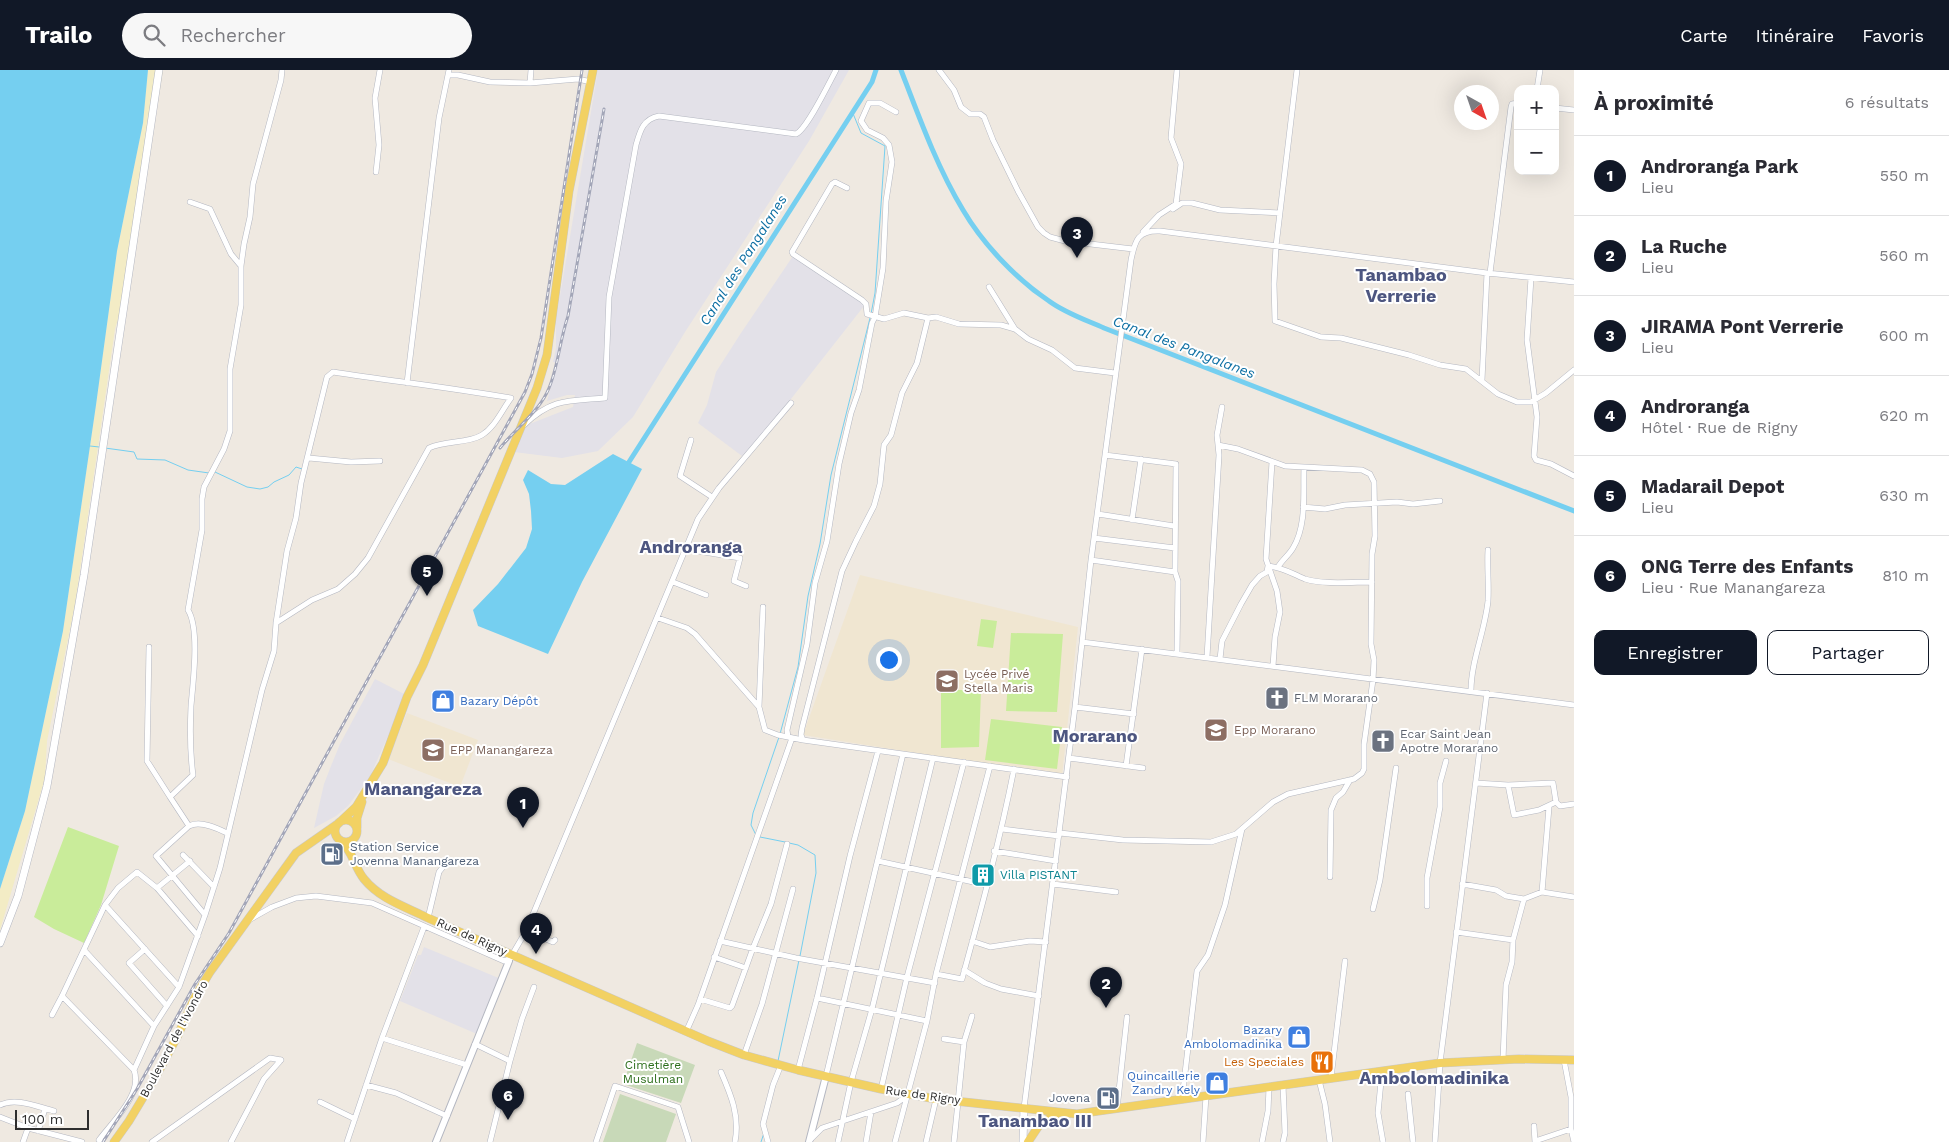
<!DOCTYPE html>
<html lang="fr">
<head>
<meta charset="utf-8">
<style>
  :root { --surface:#fff; --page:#f7f7f7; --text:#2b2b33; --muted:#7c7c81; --line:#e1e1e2; --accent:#111827 }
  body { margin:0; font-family:"Work Sans",sans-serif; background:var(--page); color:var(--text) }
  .controls { position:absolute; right:15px; top:15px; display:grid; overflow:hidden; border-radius:10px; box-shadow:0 5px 20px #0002 }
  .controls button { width:45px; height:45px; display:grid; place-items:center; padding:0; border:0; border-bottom:1px solid var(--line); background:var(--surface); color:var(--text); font:25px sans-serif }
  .compass { position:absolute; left:1454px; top:15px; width:45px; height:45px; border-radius:50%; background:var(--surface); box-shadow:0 5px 20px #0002; rotate:140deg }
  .scale { position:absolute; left:15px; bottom:12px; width:74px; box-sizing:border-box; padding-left:5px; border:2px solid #2e2e2e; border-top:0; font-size:14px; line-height:18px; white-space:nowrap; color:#2e2e2e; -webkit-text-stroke:4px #fff; paint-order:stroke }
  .you { position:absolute; left:888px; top:589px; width:18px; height:18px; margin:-12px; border:4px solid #fff; border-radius:50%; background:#1a73e8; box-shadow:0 0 0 8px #1a73e833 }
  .badge { display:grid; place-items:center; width:32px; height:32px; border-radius:50%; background:var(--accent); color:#fff; font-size:16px; font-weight:700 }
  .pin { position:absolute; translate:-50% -41px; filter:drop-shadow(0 1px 2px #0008) }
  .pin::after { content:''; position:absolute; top:26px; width:18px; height:15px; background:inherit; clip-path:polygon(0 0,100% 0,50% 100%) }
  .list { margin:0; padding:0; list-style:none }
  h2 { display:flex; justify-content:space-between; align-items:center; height:65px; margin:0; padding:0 20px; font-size:21px }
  h2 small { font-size:16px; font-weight:400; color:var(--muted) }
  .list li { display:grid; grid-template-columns:32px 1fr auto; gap:15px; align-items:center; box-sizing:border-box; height:80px; padding:0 20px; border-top:1px solid var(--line) }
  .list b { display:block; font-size:19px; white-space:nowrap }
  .list p { margin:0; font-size:16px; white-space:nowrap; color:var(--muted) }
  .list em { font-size:16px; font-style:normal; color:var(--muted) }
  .actions { display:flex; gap:10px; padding:15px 20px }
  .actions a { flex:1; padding:11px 0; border:1px solid var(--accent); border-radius:10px; text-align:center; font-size:18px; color:var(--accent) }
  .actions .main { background:var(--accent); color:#fff }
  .icon { flex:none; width:28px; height:28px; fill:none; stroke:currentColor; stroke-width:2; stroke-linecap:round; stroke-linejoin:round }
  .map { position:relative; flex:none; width:1574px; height:1072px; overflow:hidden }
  header { display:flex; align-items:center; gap:30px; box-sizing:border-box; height:70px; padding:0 25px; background:var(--accent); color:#fff }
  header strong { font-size:24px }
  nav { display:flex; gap:28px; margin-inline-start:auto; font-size:18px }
  .search { width:350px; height:45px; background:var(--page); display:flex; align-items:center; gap:12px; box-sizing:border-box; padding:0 18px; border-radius:28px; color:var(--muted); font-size:19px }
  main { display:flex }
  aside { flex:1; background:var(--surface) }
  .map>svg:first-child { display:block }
  .industrial { fill:#e3e1e8 }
  .education { fill:#f0e6d1 }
  .sand { fill:#f3ecc5 }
  .cemetery { fill:#c8d9b8 }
  .pitch { fill:#c9ec9a }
  .water { fill:#75cff0 }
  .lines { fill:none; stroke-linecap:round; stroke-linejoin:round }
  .stream { stroke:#75cff0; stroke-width:1 }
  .canal { stroke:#75cff0; stroke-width:5 }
  .minor-casing { stroke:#b4b7c1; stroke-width:6 }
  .tertiary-casing { stroke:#b4b7c1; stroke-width:8 }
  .secondary-casing { stroke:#b4b7c1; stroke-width:8 }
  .primary-casing { stroke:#c9c9c9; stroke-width:9 }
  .minor { stroke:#fff; stroke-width:5 }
  .tertiary { stroke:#fff; stroke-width:6 }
  .secondary { stroke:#fff; stroke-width:7 }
  .primary { stroke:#f2d163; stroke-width:8 }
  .rail-casing { stroke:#a3a6b8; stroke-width:3 }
  .rail { stroke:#fff; stroke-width:1; stroke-dasharray:4; stroke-linecap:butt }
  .labels { text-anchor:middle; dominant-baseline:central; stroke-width:4; stroke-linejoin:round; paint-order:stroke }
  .education-label { font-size:12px; fill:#785e54; stroke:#fff; text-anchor:start }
  .worship-label { font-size:12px; fill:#5b616d; stroke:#fff; text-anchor:start }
  .shop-label { font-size:12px; fill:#366cbe; stroke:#fff; text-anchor:end }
  .service-label { font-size:12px; fill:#4e5e75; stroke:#fff; text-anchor:start }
  .culture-label { font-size:12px; fill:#0d838f; stroke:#fff; text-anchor:start }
  .street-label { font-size:12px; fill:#2e2e2e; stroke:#fff }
  .food-label { font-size:12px; fill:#c56008; stroke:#fff; text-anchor:end }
  .park-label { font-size:12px; fill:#2c6e1b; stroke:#fff }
  .water-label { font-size:14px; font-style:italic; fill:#0d6fa3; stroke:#fff }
  .district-label { font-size:18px; font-weight:bold; fill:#4d5680; stroke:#fff }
</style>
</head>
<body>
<header>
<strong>Trailo</strong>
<div class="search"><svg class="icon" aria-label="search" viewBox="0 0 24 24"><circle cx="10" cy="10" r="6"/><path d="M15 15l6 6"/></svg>Rechercher</div>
<nav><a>Carte</a><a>Itinéraire</a><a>Favoris</a></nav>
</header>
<main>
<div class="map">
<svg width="1574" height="1072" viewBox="0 0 1574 1072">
  <rect width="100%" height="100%" fill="#efe9e1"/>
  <path class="industrial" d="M598,0H849L809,71L685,262L633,347L598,381L562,388L514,382L521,362L527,355L573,337L575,325H567L547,331L557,293L553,292L556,278V250Z
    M793,186L862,232L864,236L765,362L742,386L698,353L707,335L716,302L741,263Z
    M375,609L406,625L371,704L363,716L348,736L336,746L314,758L324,714L331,696L340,674Z
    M424,877L501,909L477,964L400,931L418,885H421Z"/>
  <path class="education" d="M860,505L1078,557L1062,706L803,665Z
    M407,643L478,670L460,717L388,689Z"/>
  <path class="sand" d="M148,0H163L126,223L115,259L75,535L47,671L45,708L0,860V819L25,741L63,561L96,335L117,181L143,53Z"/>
  <path class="cemetery" d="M637,973L695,995L681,1033L623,1014Z
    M620,1024L676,1044L666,1072H603Z"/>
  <path class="pitch" d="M981,549L997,551L993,578L977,576Z
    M1011,563L1063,564L1057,642L1006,641Z
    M941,620H981L979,677L941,678Z
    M991,649L1062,657L1057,699L985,690Z
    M68,757L119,776L101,835L84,873L54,859L34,847Z"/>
  <path class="water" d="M0,0H148L143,53L117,181L96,335L63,561L25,741L0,819Z
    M613,384L642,399L582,512L548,584L478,556L473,540L498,514L526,478L532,459L531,441L529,424L523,410L528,400L551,414L565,415Z"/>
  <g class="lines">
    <path class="stream" d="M852,41L861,63L885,76L875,223L871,244
      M90,376L99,377
      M105,378L134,382L137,389L165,390L188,400L209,403
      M215,402L247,417L260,419L268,417L274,412L289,405L296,397L302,399
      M780,664L798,597L808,526L820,474L831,405L870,248
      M756,765L751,755L753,743L779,667
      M760,767L785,772
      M789,773L798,775L815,785L816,803L800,886
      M778,991L799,890
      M761,1072L764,1063"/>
    <path class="canal" d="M901,0C919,47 937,97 963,140C983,174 1016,209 1049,231C1065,243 1086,250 1104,258L1574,441
      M629,392L872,12L876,0"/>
    <g class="minor-casing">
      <path id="minor" d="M939,0L954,20L961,37L970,44H980L984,47L993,70L1018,121L1038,157L1044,163L1050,167L1065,171L1133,179
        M1297,0L1276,176L1274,214L1275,251L1321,267L1341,268L1409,285L1440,295L1466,299L1498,324L1517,332H1531L1546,323L1574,300
        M448,5H458L490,12L530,13L578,9L591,12
        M530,13L531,0
        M1537,19L1540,0
        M1555,38L1574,40
        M376,102L379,75L375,28L380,0
        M847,118L835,112L832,114L792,182L793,184L862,230L866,234L867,244L884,249L904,243L928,248L936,247L959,254L1001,255L1015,259L1028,269L1052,280L1075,298L1115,303
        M190,132L210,139L231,184L241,196
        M1173,139L1182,133H1192L1220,140L1280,143
        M1143,162L1159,145L1176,134L1181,94L1171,68L1177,0
        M1490,203L1511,37L1512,34L1518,33
        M1531,208L1527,270L1537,347L1534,386L1536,390L1551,394L1574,406
        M989,217L1015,259
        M1482,310L1487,203
        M407,313L439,48L449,0
        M524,355C552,328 569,331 605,328L609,227L636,75C640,61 643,49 659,46L796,64C807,59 829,13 836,0
        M691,370L680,406L712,427
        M309,388L351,392L380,391
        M1272,392L1266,489L1277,521L1280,542L1275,567L1273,596
        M1303,437L1325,439L1345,435L1397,432L1413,434L1440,431
        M1098,444L1174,456
        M1132,450L1141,389
        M1094,468L1175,478
        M686,479L740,488L734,511L746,516
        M1091,490L1175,502L1176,394L1105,385
        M1278,497C1282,490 1289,485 1293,478C1307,455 1303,423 1304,397
        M1175,502L1178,511L1177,583
        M673,512L706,525
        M658,548L687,558L695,564L759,637L765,660L778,665L803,670L1067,707
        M1082,572L1574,635
        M149,577L147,691L170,727
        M1207,587L1219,385L1217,365L1222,337
        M1220,589L1222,571L1241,534L1252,515L1260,506L1267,502L1268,496C1283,497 1292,504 1305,509C1324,515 1353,512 1372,512
        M1471,621C1471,591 1485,561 1488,531C1489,514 1487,497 1488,480
        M759,637L763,537
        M1075,637L1134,644
        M788,667L787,660L807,574L815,513L827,471L839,394L851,343L859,320L872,253L875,247L883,198L886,131L892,92L889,75L883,68L867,60L861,51L869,33H880L896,42
        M803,670L801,665L802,658L842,501L856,471L874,436L880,414L884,375L891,365L902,323L917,293L928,248
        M1069,688L1143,698
        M1126,696L1142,579
        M1476,713L1508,715L1553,713L1556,732
        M1508,715L1514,745L1539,740L1556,732
        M1556,732L1560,736L1574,734
        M189,756L156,786L205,845
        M1002,759L1059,766
        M227,763C217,758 200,750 189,756L170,727L193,705C190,683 190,658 191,636C193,612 200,559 188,540L202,460V429L204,417L224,379L230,361V299L241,235V196L244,174L250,147L253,114L281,10L282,0
        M1060,763L1123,770L1211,772L1236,764L1273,732L1288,724L1354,709L1362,703L1364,699V674L1373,610L1374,590L1371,574L1372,484L1375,466L1374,412L1370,404L1362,400L1285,396L1238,379L1218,375
        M994,781L1056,791
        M183,785L214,817
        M878,791L987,815
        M1330,807L1331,740L1336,728L1343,722L1350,710
        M1053,814L1116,822
        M1462,814L1496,820L1506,826L1524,829L1542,822L1574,827
        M157,818L190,791
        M1542,822L1549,737
        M105,835L179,917
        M1427,836V808L1440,737V713L1446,691
        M1373,839L1380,810L1396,698
        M428,848L439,802L443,797
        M249,850L272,837L296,828L316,826L372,833L504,891L511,888
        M526,861L553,872L555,870
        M1456,862L1513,870
        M720,871L796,888L935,913
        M972,871L990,877L1030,871L1046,872
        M145,879L129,893L167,936
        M84,880L154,956
        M512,885L526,861L698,449L719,418L791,333
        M714,887L746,898
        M964,900L985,913L1001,919L1039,926
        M936,904L962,909C981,840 1000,770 1014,699
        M62,926L134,1000
        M817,928L927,951
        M700,929L730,938L732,936L753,878L771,834L787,774
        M52,945L62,926L105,835L118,818L137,802L157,818L198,866
        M686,962L698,935L792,668
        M382,968L467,995
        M944,969L964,972
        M475,974L510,991
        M744,985L762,934L793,819
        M1503,990L1506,915L1512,892L1513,870L1524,829
        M1564,990L1571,1027V1059L1574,1072
        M798,1000L817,928L850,786L878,681
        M1382,1001L1378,1043L1383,1072
        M721,1002C731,1025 740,1046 735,1072
        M826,1006L903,684
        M1331,1008L1345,891
        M1319,1010L1325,1034L1330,1072
        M366,1015L396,1023L447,1046
        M1283,1015L1285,1063L1283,1072
        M881,1019L907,907L964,692
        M1408,1024L1413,1072
        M1182,1029L1197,901L1208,885L1225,835L1242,759
        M320,1032L355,1049
        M0,1035C16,1027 38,1037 54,1041
        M1024,1038L1075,637L1091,490L1131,190C1135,170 1138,160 1160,161L1487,203L1574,212
        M1117,1039L1127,947
        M0,1047L28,1058
        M1534,1056L1535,1072
        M38,1061L45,1039
        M810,1070L822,1058L897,1033L908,1025
        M1535,1071L1571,1059
        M23,1072L28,1058L82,1072
        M102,1072L99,1070C113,1051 143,1024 134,1000L154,956L179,917L205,845L220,798L262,620L274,581L276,553L287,481L296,448L301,413L327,307L333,302C392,311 452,318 511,328C502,340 495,357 482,365C467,374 446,370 429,378L368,488L355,504L338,519L312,530L276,553
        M152,1072L270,988L281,990
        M231,1072L264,1009L281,990
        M347,1072L382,968L424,857
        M490,1072L510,991L522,949L534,917
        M596,1072L615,1016L678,1037L689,1072
        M768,1072L763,1054L773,1015L781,995
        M838,1072L851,1012L872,939L933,688
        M866,1072L871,1042
        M895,1072L927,951L936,904L990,696
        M926,1072L936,1029
        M954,1072L964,972L972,946
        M1203,1072L1206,1026
        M1262,1072L1268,1041L1269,1017
        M1435,1072L1440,993L1487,623"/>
    </g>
    <g class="tertiary-casing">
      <path id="tertiary" d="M436,1072L509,891
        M809,1072L826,1006"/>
    </g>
    <g class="secondary-casing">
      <path id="secondary" d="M0,873L18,826L47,716L84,505L159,0
        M1023,1072L1024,1038"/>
    </g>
    <g class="primary-casing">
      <path id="primary" d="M335 761a11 11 0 1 1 22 0a11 11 0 1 1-22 0Z
        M340,752L356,737L383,693L407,627L423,595L537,318L547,285L569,121L593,0
        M357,758V748L362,732
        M340,770C353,781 354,797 364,809C380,829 406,837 428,848L708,971L744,985L798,1000L881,1019L936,1029L1077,1044L1440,993L1519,989L1574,990
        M114,1072L129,1051L156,1006L178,965L195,927L210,902L296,783L339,753
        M1028,1072L1040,1054L1058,1043"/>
    </g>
    <use href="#minor" class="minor"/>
    <use href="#tertiary" class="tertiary"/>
    <use href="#secondary" class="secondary"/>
    <use href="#primary" class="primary"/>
    <g class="rail-casing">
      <path id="rail" d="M500,378C516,358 540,341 549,318C558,297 560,269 568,246L604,39
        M103,1072L137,1019L195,914L229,863L525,322L532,304L541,268L582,0"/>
    </g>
    <use href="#rail" class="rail"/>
  </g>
  <defs>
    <g id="school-square" transform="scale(1.25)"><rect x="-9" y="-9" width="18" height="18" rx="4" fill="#8d6e63" stroke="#fff"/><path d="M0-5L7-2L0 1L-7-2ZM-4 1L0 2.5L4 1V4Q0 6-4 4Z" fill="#fff"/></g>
    <g id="church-square" transform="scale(1.25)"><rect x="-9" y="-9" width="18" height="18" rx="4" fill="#6b7280" stroke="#fff"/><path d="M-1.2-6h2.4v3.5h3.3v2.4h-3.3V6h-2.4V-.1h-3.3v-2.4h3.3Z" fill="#fff"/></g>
    <g id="shop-square" transform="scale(1.25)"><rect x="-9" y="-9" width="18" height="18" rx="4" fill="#3f7fe0" stroke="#fff"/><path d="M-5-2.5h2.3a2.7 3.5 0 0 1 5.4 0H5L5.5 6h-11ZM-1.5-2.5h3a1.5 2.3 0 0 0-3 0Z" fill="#fff"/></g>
    <g id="fuel-square" transform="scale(1.25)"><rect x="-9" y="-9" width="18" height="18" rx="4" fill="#5c6f8a" stroke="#fff"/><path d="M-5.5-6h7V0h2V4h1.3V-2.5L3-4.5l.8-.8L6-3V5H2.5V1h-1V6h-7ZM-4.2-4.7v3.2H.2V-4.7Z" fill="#fff"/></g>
    <g id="building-square" transform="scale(1.25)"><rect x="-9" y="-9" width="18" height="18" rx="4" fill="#0f9aa8" stroke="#fff"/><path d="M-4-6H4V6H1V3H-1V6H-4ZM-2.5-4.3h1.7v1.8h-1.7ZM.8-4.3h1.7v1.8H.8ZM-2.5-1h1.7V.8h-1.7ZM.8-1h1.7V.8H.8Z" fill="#fff"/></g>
    <g id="restaurant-square" transform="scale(1.25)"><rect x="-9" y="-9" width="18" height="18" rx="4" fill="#e8710a" stroke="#fff"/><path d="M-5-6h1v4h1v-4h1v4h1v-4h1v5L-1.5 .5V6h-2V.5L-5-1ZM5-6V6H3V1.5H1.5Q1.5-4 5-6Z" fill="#fff"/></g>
  </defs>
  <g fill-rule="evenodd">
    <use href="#school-square" x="947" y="611"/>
    <use href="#church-square" x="1277" y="628"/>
    <use href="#shop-square" x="443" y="631"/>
    <use href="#school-square" x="1216" y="660"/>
    <use href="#church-square" x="1383" y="671"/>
    <use href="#school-square" x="433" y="680"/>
    <use href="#fuel-square" x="332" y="784"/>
    <use href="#building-square" x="983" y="805"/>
    <use href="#shop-square" x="1299" y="967"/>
    <use href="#restaurant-square" x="1322" y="992"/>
    <use href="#shop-square" x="1217" y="1013"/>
    <use href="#fuel-square" x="1108" y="1028"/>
  </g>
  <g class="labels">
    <g class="education-label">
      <text x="964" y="604">Lycée Privé<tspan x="964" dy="14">Stella Maris</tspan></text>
      <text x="1234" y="660">Epp Morarano</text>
      <text x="450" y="680">EPP Manangareza</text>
    </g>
    <g class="worship-label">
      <text x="1294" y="628">FLM Morarano</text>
      <text x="1400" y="664">Ecar Saint Jean<tspan x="1400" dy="14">Apotre Morarano</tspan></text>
    </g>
    <g class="shop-label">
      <text x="460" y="631" text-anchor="start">Bazary Dépôt</text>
      <text x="1282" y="960">Bazary<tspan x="1282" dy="14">Ambolomadinika</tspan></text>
      <text x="1200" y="1006">Quincaillerie<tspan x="1200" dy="14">Zandry Kely</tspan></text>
    </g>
    <g class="service-label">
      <text x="350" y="777">Station Service<tspan x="350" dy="14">Jovenna Manangareza</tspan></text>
      <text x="1090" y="1028" text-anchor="end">Jovena</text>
    </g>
    <g class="culture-label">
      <text x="1000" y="805">Villa PISTANT</text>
    </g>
    <g class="street-label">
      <text transform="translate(472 867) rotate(24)">Rue de Rigny</text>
      <text transform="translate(174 969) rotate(-62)">Boulevard de l'Ivondro</text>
      <text transform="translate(923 1025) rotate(8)">Rue de Rigny</text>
    </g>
    <g class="food-label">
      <text x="1304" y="992">Les Speciales</text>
    </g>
    <g class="park-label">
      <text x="653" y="995">Cimetière<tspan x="653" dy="14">Musulman</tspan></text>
    </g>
    <g class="water-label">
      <text transform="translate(743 190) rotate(-58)">Canal des Pangalanes</text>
      <text transform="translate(1184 277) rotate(21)">Canal des Pangalanes</text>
    </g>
    <g class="district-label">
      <text x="1401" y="204">Tanambao<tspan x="1401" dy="21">Verrerie</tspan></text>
      <text x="691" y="476">Androranga</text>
      <text x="1095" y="665">Morarano</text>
      <text x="423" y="718">Manangareza</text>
      <text x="1434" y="1007">Ambolomadinika</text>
      <text x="1035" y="1050">Tanambao III</text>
    </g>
  </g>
</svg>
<div class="controls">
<button>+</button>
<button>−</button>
</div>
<svg class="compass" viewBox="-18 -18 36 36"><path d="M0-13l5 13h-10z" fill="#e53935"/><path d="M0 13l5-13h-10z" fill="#7c7c81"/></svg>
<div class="scale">100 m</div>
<div class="you"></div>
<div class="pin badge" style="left:523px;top:758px">1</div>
<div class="pin badge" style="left:1106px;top:938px">2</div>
<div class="pin badge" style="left:1077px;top:188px">3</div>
<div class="pin badge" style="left:536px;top:884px">4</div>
<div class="pin badge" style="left:427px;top:526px">5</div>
<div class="pin badge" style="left:508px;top:1050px">6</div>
</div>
<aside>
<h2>À proximité<small>6 résultats</small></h2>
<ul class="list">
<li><span class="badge">1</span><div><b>Androranga Park</b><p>Lieu</p></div><em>550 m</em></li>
<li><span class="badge">2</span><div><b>La Ruche</b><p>Lieu</p></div><em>560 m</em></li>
<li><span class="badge">3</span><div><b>JIRAMA Pont Verrerie</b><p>Lieu</p></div><em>600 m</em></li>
<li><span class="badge">4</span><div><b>Androranga</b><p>Hôtel · Rue de Rigny</p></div><em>620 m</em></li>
<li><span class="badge">5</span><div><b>Madarail Depot</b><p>Lieu</p></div><em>630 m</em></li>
<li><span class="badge">6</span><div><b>ONG Terre des Enfants</b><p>Lieu · Rue Manangareza</p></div><em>810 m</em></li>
</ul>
<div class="actions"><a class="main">Enregistrer</a><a>Partager</a></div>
</aside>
</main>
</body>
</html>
